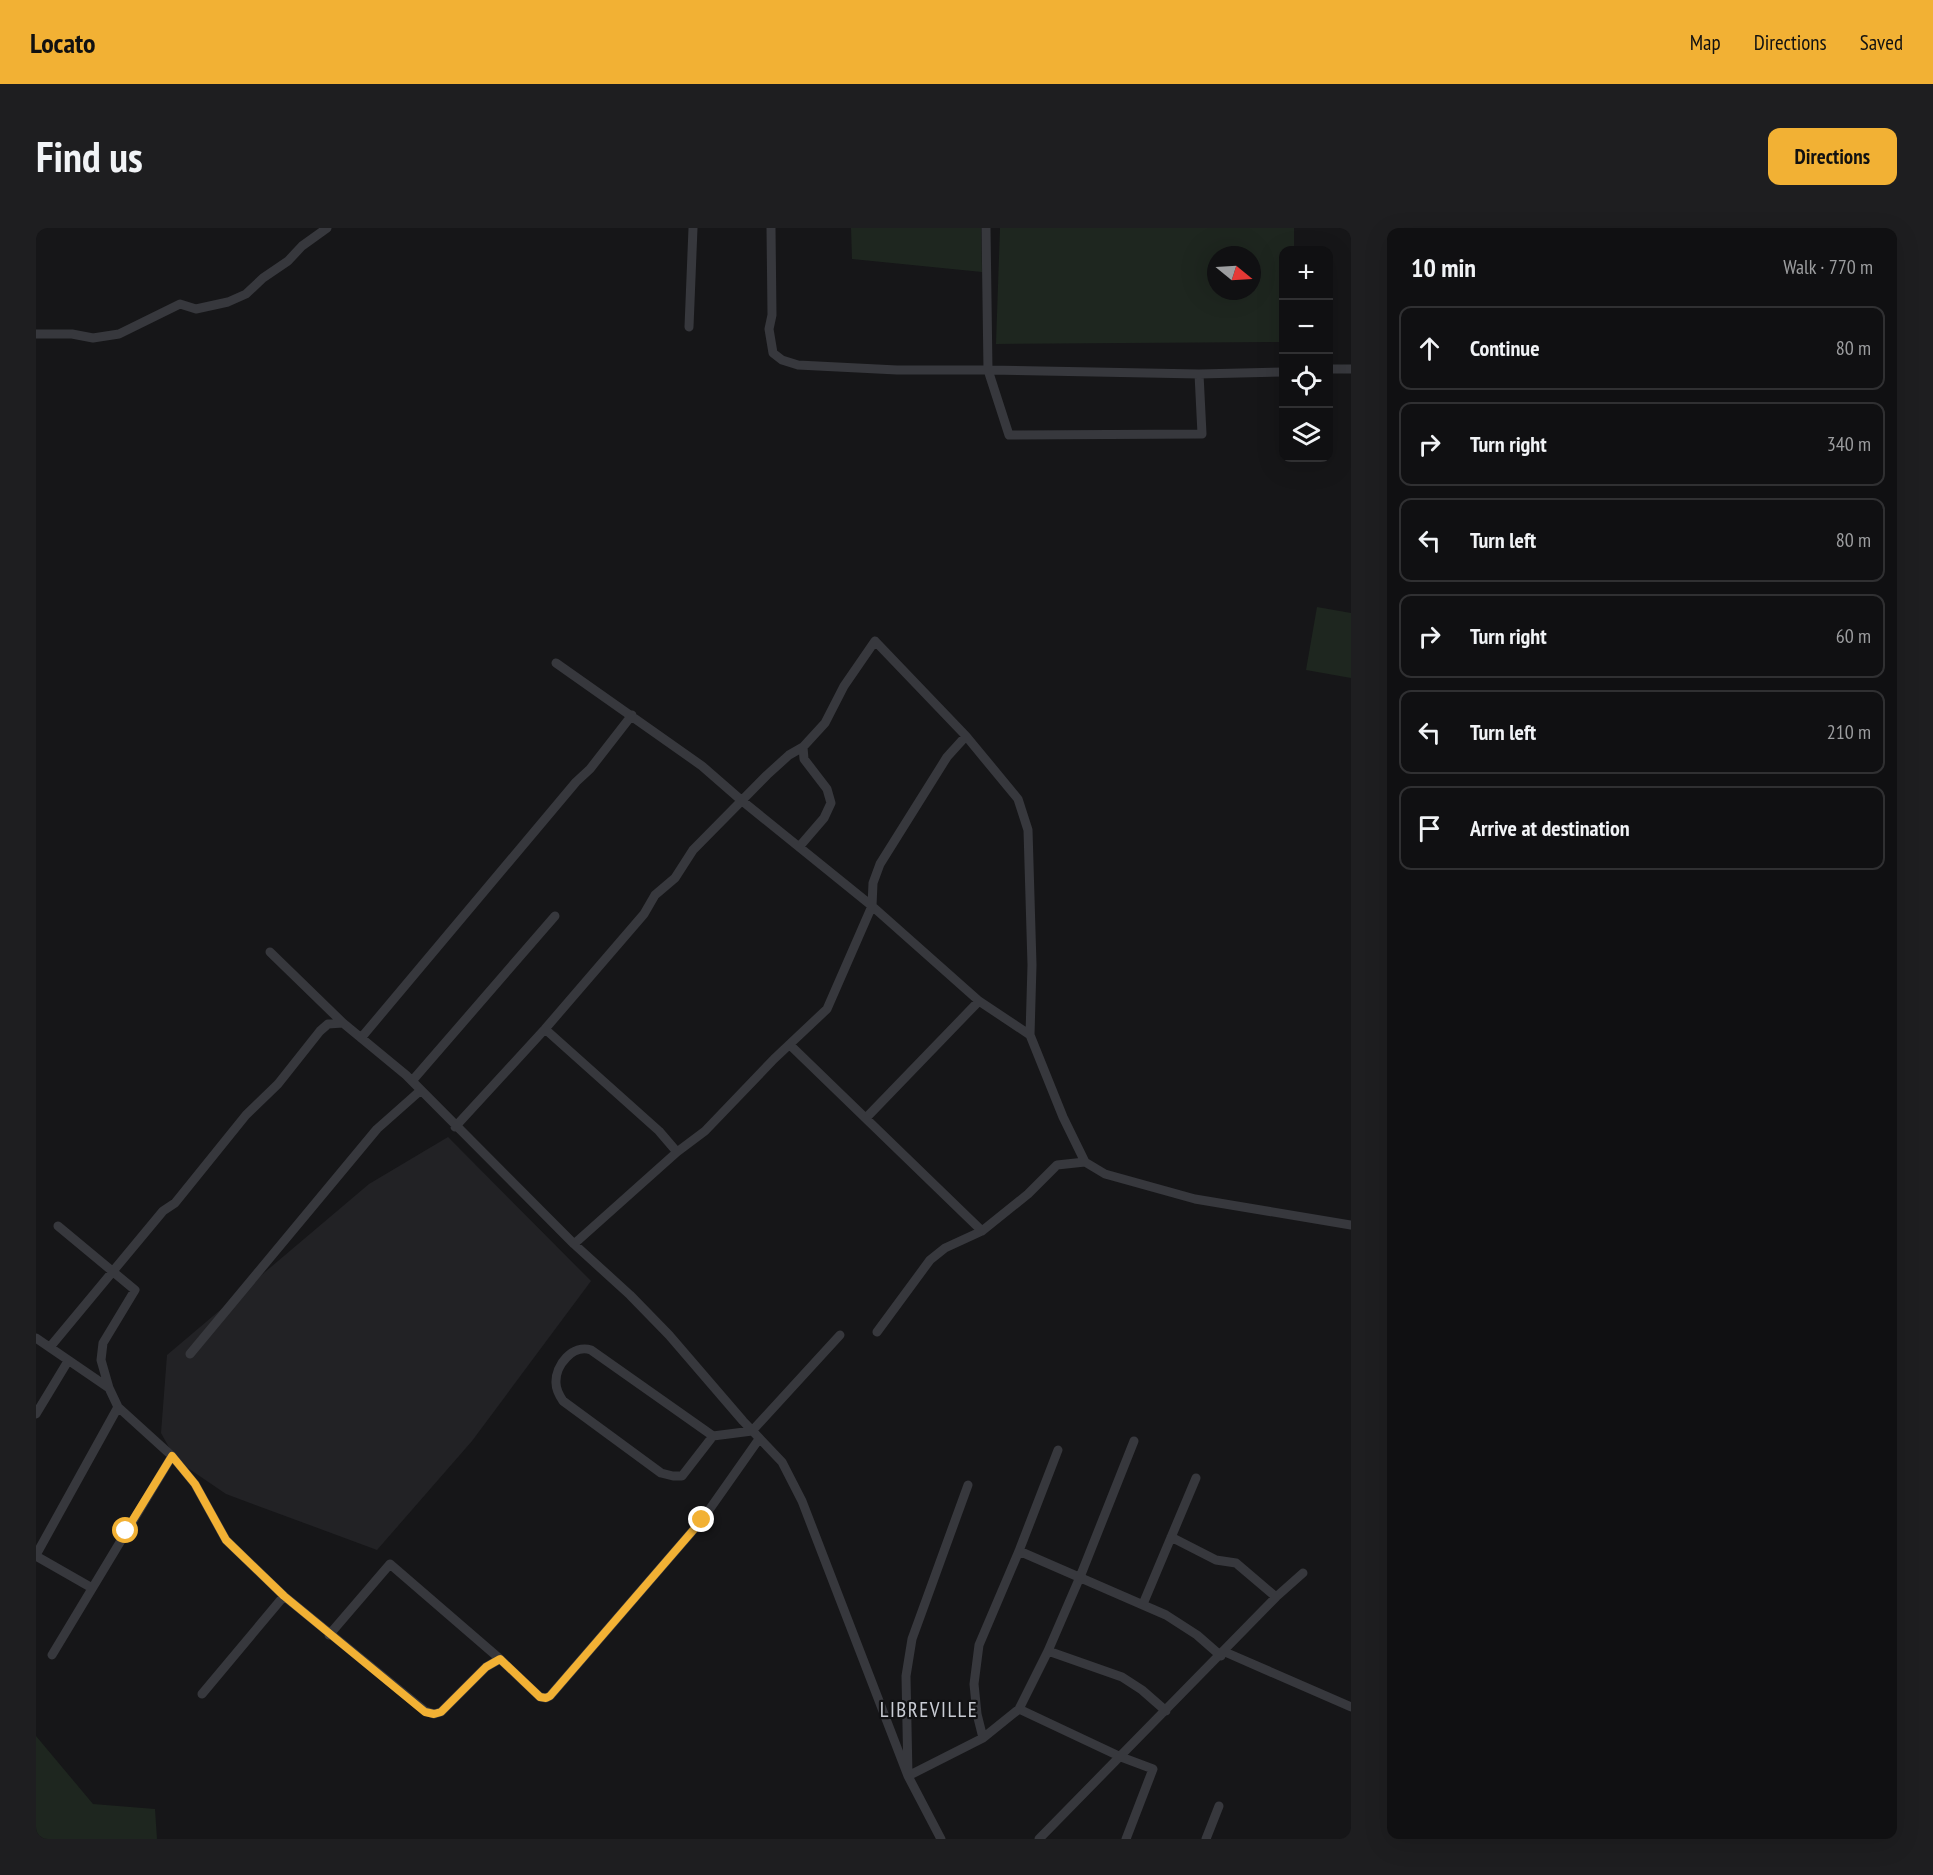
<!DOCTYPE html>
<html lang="en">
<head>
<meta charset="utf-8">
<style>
  :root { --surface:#101012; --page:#1e1e20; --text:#f1f3f6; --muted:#9c9d9f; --line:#303032; --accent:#f2b134 }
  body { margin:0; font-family:"PT Sans Narrow",sans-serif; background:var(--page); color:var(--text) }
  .controls { position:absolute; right:18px; top:18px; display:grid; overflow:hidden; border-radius:12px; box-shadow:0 6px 24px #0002 }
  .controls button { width:54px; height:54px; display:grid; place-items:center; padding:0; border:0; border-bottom:2px solid var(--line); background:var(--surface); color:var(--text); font:30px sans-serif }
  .compass { position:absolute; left:1171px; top:18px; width:54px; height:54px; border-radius:50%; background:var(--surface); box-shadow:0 6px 24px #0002; rotate:108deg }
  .stop { position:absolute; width:18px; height:18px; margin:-14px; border:4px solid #f2b134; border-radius:50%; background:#fff }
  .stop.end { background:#f2b134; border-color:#fff; box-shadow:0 2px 6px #0008 }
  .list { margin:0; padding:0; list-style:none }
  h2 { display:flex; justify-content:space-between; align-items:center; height:78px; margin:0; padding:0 24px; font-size:26px }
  h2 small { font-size:20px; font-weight:400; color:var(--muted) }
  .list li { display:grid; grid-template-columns:39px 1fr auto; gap:18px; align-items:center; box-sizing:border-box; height:84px; margin:0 12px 12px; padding:0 12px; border:2px solid var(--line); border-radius:12px }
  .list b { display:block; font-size:22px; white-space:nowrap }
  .list em { font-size:20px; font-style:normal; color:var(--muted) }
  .icon { flex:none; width:33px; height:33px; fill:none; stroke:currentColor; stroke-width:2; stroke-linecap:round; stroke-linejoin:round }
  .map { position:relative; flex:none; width:1315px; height:1611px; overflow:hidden; border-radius:12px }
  header { display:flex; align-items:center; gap:36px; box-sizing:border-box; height:84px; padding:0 30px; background:var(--accent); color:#111 }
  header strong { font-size:28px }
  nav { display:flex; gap:33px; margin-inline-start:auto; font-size:21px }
  .intro { display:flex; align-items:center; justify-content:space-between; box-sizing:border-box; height:144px; padding:0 36px }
  h1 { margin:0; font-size:42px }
  .button { padding:15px 27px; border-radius:12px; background:var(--accent); color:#111; font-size:21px; font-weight:700 }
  main { display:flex; gap:36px; padding:0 36px }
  aside { flex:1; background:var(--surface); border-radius:12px; box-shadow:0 6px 24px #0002 }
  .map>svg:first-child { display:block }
  .built { fill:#222225 }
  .green { fill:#1e261f; fill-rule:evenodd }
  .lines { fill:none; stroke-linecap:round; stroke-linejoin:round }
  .minor { stroke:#37383d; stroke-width:9 }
  .route { stroke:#f2b134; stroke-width:8 }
  .labels { text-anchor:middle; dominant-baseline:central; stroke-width:4.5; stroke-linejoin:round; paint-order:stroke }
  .quarter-label { font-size:21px; letter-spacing:1.5px; fill:#c9ccd4; stroke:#111113 }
</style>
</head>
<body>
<header>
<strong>Locato</strong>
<nav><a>Map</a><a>Directions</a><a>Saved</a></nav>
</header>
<div class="intro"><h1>Find us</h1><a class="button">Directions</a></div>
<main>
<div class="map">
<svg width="1315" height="1611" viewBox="0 0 1315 1611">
  <rect width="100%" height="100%" fill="#161618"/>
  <path class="built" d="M412,909L555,1053L436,1213L341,1322L190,1266L140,1232L125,1205L131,1127L333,956Z"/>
  <path class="green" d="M815,0H945L946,44L816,31Z
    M964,0H1258V22H1248L1247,114L960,116ZM1180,27H1216V63H1180Z
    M1281,379L1315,385V450L1270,442Z
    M0,1508L57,1576L119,1581L121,1611H0Z"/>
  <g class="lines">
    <path class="minor" d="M735,0L736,87L733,101L737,125L746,132L762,137L861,142H952L1163,146L1248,144
      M950,0L952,142L973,207L1166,206L1163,146
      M653,99L657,0
      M0,106H36L57,110L83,106L144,76L160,81L192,74L210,66L227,50L252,33L266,18L291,0
      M1292,141H1315
      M520,435L666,538L705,572L836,678L943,773L994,807L1027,889L1049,934L1069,946L1159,971L1315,997
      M763,619L788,590L795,575L791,561L768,531L767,519
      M234,724L307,795L370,847L538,1016L594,1067L633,1107L707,1193L746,1234L766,1273L872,1548L905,1611
      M509,801L623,903L641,924
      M325,810L540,554L554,541L596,487
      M754,817L946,1003
      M376,853L519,688
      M830,890L943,773
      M419,899L509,801L608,686L619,667L639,650L657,622L731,547L753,527L767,519L789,495L808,458L839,413L930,508L982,571L992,602L996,737L994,807
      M22,998L99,1062L67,1115L65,1132L73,1160
      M538,1016L641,924L669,903L738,831L791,781L836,678L837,655L844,636L911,529L930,508
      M841,1104L894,1032L909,1020L946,1003L992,966L1021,937L1049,934
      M0,1110L73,1160L82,1179L136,1228L159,1256L190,1312L248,1368L389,1483L398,1486L405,1484L450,1439L464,1431L504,1469L510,1470L514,1468L666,1292L723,1211
      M14,1119L127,983L139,975L210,887L242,856L284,803L292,796L307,795
      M154,1126L341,901L385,862
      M0,1186L32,1133
      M677,1208L646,1248H637L625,1245L527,1173C523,1167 520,1162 520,1155C519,1137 537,1116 555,1122L677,1208L716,1203L804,1107
      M932,1257L876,1411L870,1448L872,1548L947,1510L983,1481L1012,1423L1044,1349L1098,1213
      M1135,1309L1180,1332L1200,1335L1240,1369
      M983,1323L1130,1387L1161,1407L1185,1428
      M0,1327L82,1179
      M0,1328L56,1360
      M1107,1376L1160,1250
      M293,1407L354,1336L464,1431
      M1012,1423L1086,1449L1106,1462L1130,1483
      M1189,1424L1315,1479
      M16,1427L136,1228
      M166,1466L248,1368
      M983,1481L1085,1529L1117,1541L1090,1611
      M947,1510L941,1486L938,1456L943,1417L983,1323L1022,1222
      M1003,1611L1240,1369L1267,1345
      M1170,1611L1183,1578"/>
  </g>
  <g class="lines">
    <path class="route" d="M90,1303L136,1228L159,1256L190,1312L248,1368L389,1484L398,1486L405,1484L450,1439L464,1431L504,1469L510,1470L514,1468L666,1292"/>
  </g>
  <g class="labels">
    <g class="quarter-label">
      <text x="893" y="1481">LIBREVILLE</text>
    </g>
  </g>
</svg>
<div class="controls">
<button>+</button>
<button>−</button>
<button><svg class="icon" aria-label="locate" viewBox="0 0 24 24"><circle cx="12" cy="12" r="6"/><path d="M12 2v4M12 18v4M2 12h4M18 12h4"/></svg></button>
<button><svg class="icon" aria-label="layers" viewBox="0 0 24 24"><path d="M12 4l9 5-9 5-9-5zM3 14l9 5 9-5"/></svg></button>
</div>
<svg class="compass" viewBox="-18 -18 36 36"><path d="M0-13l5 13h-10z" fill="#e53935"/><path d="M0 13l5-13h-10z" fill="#9c9d9f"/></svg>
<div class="stop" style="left:90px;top:1303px"></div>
<div class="stop end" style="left:666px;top:1292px"></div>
</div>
<aside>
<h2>10 min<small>Walk · 770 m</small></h2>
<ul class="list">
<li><svg class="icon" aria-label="ahead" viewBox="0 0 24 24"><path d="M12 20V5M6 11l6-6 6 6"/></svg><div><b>Continue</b></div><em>80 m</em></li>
<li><svg class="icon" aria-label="right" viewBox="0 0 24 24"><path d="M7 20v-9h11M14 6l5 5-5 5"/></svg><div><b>Turn right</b></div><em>340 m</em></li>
<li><svg class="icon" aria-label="left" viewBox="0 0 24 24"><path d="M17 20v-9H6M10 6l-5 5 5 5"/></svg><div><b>Turn left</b></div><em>80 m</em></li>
<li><svg class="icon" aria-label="right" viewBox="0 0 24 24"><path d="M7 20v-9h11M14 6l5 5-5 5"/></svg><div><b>Turn right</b></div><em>60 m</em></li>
<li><svg class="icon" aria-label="left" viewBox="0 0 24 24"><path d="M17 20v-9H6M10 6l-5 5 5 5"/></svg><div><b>Turn left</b></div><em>210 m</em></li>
<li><svg class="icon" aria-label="arrive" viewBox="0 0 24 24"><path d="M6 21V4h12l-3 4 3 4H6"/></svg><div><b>Arrive at destination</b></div></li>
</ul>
</aside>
</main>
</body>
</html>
